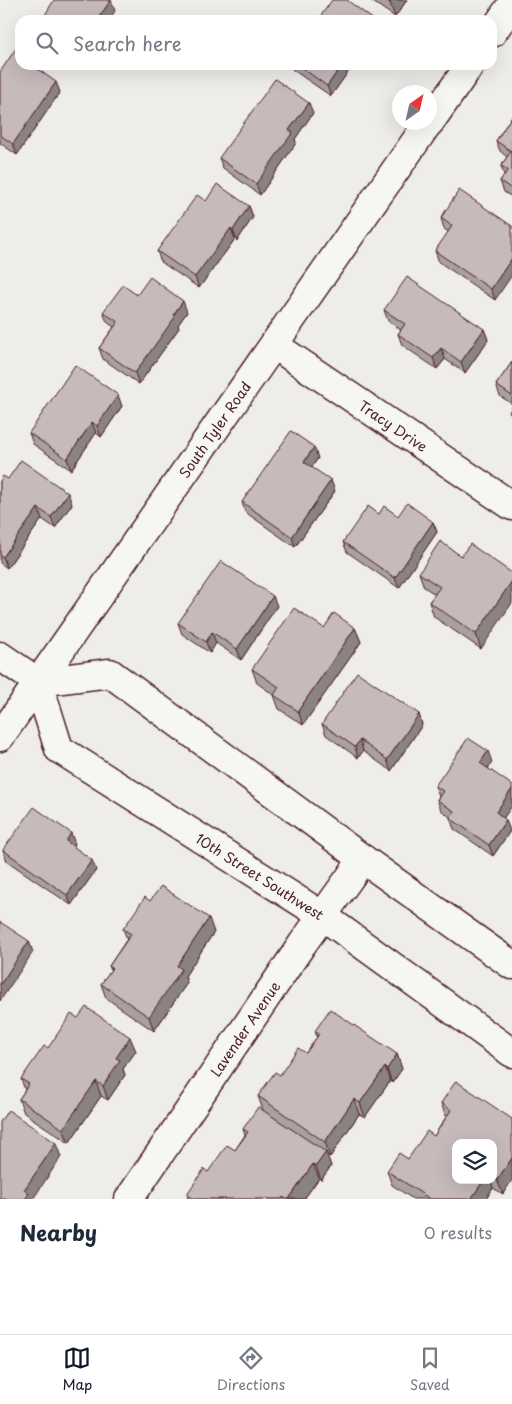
<!DOCTYPE html>
<html lang="en">
<head>
<meta charset="utf-8">
<style>
  :root { --surface:#fff; --page:#f6f6f7; --text:#1f2937; --muted:#747a83; --line:#e0e1e3; --accent:#111827 }
  body { margin:0; font-family:"Playpen Sans",sans-serif; background:var(--page); color:var(--text) }
  .controls { position:absolute; right:15px; bottom:15px; display:grid; overflow:hidden; border-radius:10px; box-shadow:0 5px 20px #0002 }
  .controls button { width:45px; height:45px; display:grid; place-items:center; padding:0; border:0; border-bottom:1px solid var(--line); background:var(--surface); color:var(--text); font:25px sans-serif }
  .compass { position:absolute; left:392px; top:85px; width:45px; height:45px; border-radius:50%; background:var(--surface); box-shadow:0 5px 20px #0002; rotate:34deg }
  .list { margin:0; padding:0; list-style:none }
  h2 { display:flex; justify-content:space-between; align-items:center; height:65px; margin:0; padding:0 20px; font-size:21px }
  h2 small { font-size:16px; font-weight:400; color:var(--muted) }
  .icon { flex:none; width:28px; height:28px; fill:none; stroke:currentColor; stroke-width:2; stroke-linecap:round; stroke-linejoin:round }
  .map { position:relative; flex:none; width:512px; height:1199px; overflow:hidden }
  .search { position:absolute; background:var(--surface); box-shadow:0 5px 20px #0002; left:15px; right:15px; top:15px; height:55px; display:flex; align-items:center; gap:12px; box-sizing:border-box; padding:0 18px; border-radius:15px; color:var(--muted); font-size:19px }
  .sheet { height:135px; background:var(--surface) }
  nav { display:flex; justify-content:space-around; align-items:center; box-sizing:border-box; height:70px; border-top:1px solid var(--line); background:var(--surface); font-size:14px; color:var(--muted) }
  nav a { display:grid; justify-items:center; gap:2px }
  nav .on { color:var(--accent) }
  .map>svg:first-child { display:block }
  .lines { fill:none; stroke-linecap:round; stroke-linejoin:round }
  .minor-casing { stroke:#4a1f2b; stroke-width:31 }
  .tertiary-casing { stroke:#4a1f2b; stroke-width:31 }
  .minor { stroke:#f6f6f2; stroke-width:28 }
  .tertiary { stroke:#f6f6f2; stroke-width:28 }
  .wall { fill:#aaa0a1; stroke:#4a1f2b; fill-rule:evenodd }
  .shaded-wall { fill:#8b8283; stroke:#4a1f2b }
  .building { fill:#c6babb; stroke:#4a1f2b }
  .labels { text-anchor:middle; dominant-baseline:central; stroke-width:4; stroke-linejoin:round; paint-order:stroke }
  .street-label { font-size:14px; fill:#4a1f2b; stroke:#f6f6f2 }
</style>
</head>
<body>
<div class="map">
<svg width="512" height="1199" viewBox="0 0 512 1199">
  <rect width="100%" height="100%" fill="#efedea"/>
  <filter id="ink" filterUnits="userSpaceOnUse"><feTurbulence type="fractalNoise" baseFrequency=".02" numOctaves="2"/><feDisplacementMap in="SourceGraphic" scale="10" xChannelSelector="R" yChannelSelector="G"/><feConvolveMatrix kernelMatrix="1 2 1 2 8 2 1 2 1" color-interpolation-filters="sRGB"/></filter>
  <g filter="url(#ink)">
    <g class="lines">
      <g class="minor-casing">
        <g id="minor">
          <path id="s1" d="M274,345L512,506"/>
          <path id="s2" d="M0,656L38,682L59,749L323,916L512,1053"/>
          <path d="M38,682L110,673L363,859L512,965"/>
          <path id="s3" d="M129,1199L303,943L363,859"/>
        </g>
      </g>
      <g class="tertiary-casing">
        <g id="tertiary">
          <path d="M492,33L512,4"/>
          <path d="M430,122L470,65"/>
          <path id="s4" d="M0,737L429,122"/>
        </g>
      </g>
      <use href="#minor" class="minor"/>
      <use href="#tertiary" class="tertiary"/>
    </g>
    <path class="wall" d="M370,0H407L395,17Z
      M20,65L60,92L17,155L0,143V72Z
      M292,65H353L331,96L293,70Z
      M313,113L295,139L296,143L260,195L223,168L219,158Z
      M512,116V197L504,192L500,181L504,175L501,166L507,157L500,151L496,141Z
      M206,201L249,206L253,217L237,241L235,239L199,288L161,262L157,251Z
      M441,218L512,226L495,300L439,262L435,251L449,232L444,229Z
      M137,295L187,312L178,325L179,328L139,384L103,359L99,348L114,327L107,322L103,312Z
      M384,310L484,329L488,340L465,373L445,359L437,369L402,345L398,334L401,330L388,321Z
      M512,362V404L500,396L496,385Z
      M122,406L101,437L96,433L71,470L33,444L29,433Z
      M318,458L312,467L335,491L295,547L245,512L242,502Z
      M8,479L72,504L55,528L42,519L7,568L0,563V481Z
      M379,514L398,516L433,522L437,532L399,588L347,552L343,542Z
      M461,556L481,649L434,617L429,602L435,594L424,587L419,573Z
      M277,606L241,660L216,643L210,653L182,634L178,623Z
      M324,628H355L361,642L303,725L279,709L274,695L257,683L252,669Z
      M419,714L422,725L391,771L363,751L358,758L326,735L322,724Z
      M492,762L488,769L503,818L510,831L493,856L454,829L450,818V817L441,810L437,800L439,796L435,786Z
      M75,844L73,847L96,870L71,905L7,861L3,850Z
      M150,901L214,932L185,976L187,983L154,1031L106,998L101,984L111,970L109,966L127,939L123,929Z
      M78,1018L136,1051L123,1069L125,1075L108,1100L101,1096L69,1143L24,1113L19,1099L25,1090L21,1079L48,1048Z
      M315,1031L397,1054L402,1069L392,1083L390,1081L365,1117L359,1114L330,1157L326,1154L331,1166L321,1180L319,1178L304,1199H188L187,1194L208,1172L235,1150L245,1135L243,1129L263,1110L258,1096L280,1075L306,1053L317,1037Z
      M441,1103L512,1119L503,1194L493,1188L486,1199H413L392,1185L387,1171L408,1159L434,1136L446,1117ZM493,1143V1180H456Z"/>
    <path class="shaded-wall" d="M111,0L115,11L109,20H97Z
      M392,0H407L395,17L390,3Z
      M342,65H353L331,96L327,86Z
      M56,82L60,92L17,155L13,144Z
      M309,103L313,113L295,139L296,143L260,195L256,184L289,130Z
      M249,206L253,217L237,241L233,230Z
      M231,228L235,239L199,288L195,277Z
      M512,258V275L495,300L491,289Z
      M183,301L187,312L178,325L179,328L139,384L135,373Z
      M484,329L488,340L465,373L461,362Z
      M441,348L445,359L437,369L433,358Z
      M118,395L122,406L101,437L97,426Z
      M92,422L96,433L71,470L67,459Z
      M314,447L318,458L308,472L304,462Z
      M331,480L335,491L295,547L292,537Z
      M68,493L72,504L55,528L51,517Z
      M38,508L42,519L7,568L3,557Z
      M433,522L437,532L399,588L395,578Z
      M512,581V603L481,649L476,634Z
      M273,596L277,606L241,660L237,649Z
      M355,628L361,642L303,725L298,711Z
      M212,632L216,643L210,653L206,642Z
      M419,714L422,725L391,771L387,760Z
      M360,740L363,751L358,758L355,747Z
      M488,751L492,762L484,774L480,763Z
      M512,789V806L500,823L496,812Z
      M506,820L510,831L493,856L489,845Z
      M71,833L75,844L70,852L66,841Z
      M92,860L96,870L71,905L67,895Z
      M209,918L214,932L185,976L187,983L154,1031L149,1017L177,966Z
      M29,941L33,952L0,1001V985Z
      M130,1037L136,1051L123,1069L125,1075L108,1100L103,1086L116,1058Z
      M397,1054L402,1069L392,1083L387,1069Z
      M385,1067L390,1081L365,1117L360,1103Z
      M96,1081L101,1096L69,1143L63,1129Z
      M354,1099L359,1114L330,1157L325,1142Z
      M56,1143L61,1157L33,1199H25L24,1190Z
      M326,1152L331,1166L321,1180L316,1166Z
      M512,1158V1180L503,1194L497,1180Z
      M313,1164L319,1178L304,1199H289Z
      M484,1180H491L493,1188L486,1199H471Z"/>
    <path class="building" d="M54,0H111L97,20H42Z
      M332,0H347L374,20H318Z
      M385,0H392L390,3Z
      M17,47L20,48V65H32L56,82L13,144L0,135V72Z
      M298,65H342L327,86Z
      M275,79L309,103L289,130L293,132L256,184L219,158Z
      M512,116V189L500,181L508,170L501,166L511,151L496,141Z
      M217,184L249,206L233,230L231,228L195,277L157,251L197,195L206,201Z
      M459,190L512,226V258L491,289L435,251L452,226L441,218Z
      M150,277L183,301L173,315L175,317L135,373L99,348L118,322L103,312L123,285L137,295Z
      M407,277L484,329L461,362L441,348L433,358L398,334L405,324L384,310Z
      M512,362V396L496,385Z
      M75,365L118,395L97,426L92,422L67,459L29,433Z
      M512,407V414L509,412Z
      M291,431L314,447L304,462L331,480L292,537L242,502Z
      M21,460L68,493L51,517L38,508L3,557L0,555V481L3,476L8,479Z
      M407,503L433,522L395,578L343,542L368,506L379,514L384,506L398,516Z
      M440,541L461,556L470,544L512,573V581L476,634L429,602L440,587L419,573Z
      M221,561L273,596L237,649L212,632L206,642L178,623Z
      M294,608L324,628L334,613L355,628L298,711L274,695L279,687L252,669Z
      M357,672L419,714L387,760L360,740L355,747L322,724Z
      M468,738L488,751L480,763L512,785V789L496,812L506,820L489,845L450,818L454,811L437,800L443,791L435,786Z
      M34,807L71,833L66,841L92,860L67,895L3,850Z
      M161,886L209,918L177,966L182,969L149,1017L101,984L112,968L109,966L131,934L123,929L145,897L150,901Z
      M0,922L29,941L0,985Z
      M86,1007L130,1037L116,1058L120,1060L103,1086L96,1081L63,1129L19,1099L29,1084L21,1079L44,1046L48,1048L71,1014L78,1018Z
      M330,1009L397,1054L387,1069L385,1067L360,1103L354,1099L325,1142L258,1096L275,1072L280,1075L298,1048L306,1053L319,1034L315,1031Z
      M456,1081L512,1119V1158L497,1180L493,1177V1143H456V1180H484L471,1199H430L387,1171L399,1153L408,1159L427,1131L434,1136L451,1110L441,1103Z
      M258,1107L326,1152L316,1166L313,1164L289,1199H286L283,1197L282,1199H194L187,1194L204,1169L208,1172L227,1145L235,1150L248,1132L243,1129Z
      M8,1110L56,1143L24,1190L29,1194L25,1199H0V1122Z"/>
  </g>
  <g class="labels">
    <g class="street-label">
      <text stroke="none"><textPath href="#s1" startOffset="144">Tracy Drive</textPath></text>
      <text stroke="none"><textPath href="#s4" startOffset="375">South Tyler Road</textPath></text>
      <text stroke="none"><textPath href="#s2" startOffset="354">10th Street Southwest</textPath></text>
      <text stroke="none"><textPath href="#s3" startOffset="206">Lavender Avenue</textPath></text>
    </g>
  </g>
</svg>
<div class="controls">
<button><svg class="icon" aria-label="layers" viewBox="0 0 24 24"><path d="M12 4l9 5-9 5-9-5zM3 14l9 5 9-5"/></svg></button>
</div>
<svg class="compass" viewBox="-18 -18 36 36"><path d="M0-13l5 13h-10z" fill="#e53935"/><path d="M0 13l5-13h-10z" fill="#747a83"/></svg>
<div class="search"><svg class="icon" aria-label="search" viewBox="0 0 24 24"><circle cx="10" cy="10" r="6"/><path d="M15 15l6 6"/></svg>Search here</div>
</div>
<section class="sheet">
<h2>Nearby<small>0 results</small></h2>
<ul class="list">
</ul>
</section>
<nav>
<a class="on"><svg class="icon" aria-label="map" viewBox="0 0 24 24"><path d="M3 6l6-2 6 2 6-2v14l-6 2-6-2-6 2zM9 4v14M15 6v14"/></svg>Map</a>
<a><svg class="icon" aria-label="directions" viewBox="0 0 24 24"><path d="M12 3l9 9-9 9-9-9zM9 14v-3h6M13 9l2 2-2 2"/></svg>Directions</a>
<a><svg class="icon" aria-label="saved" viewBox="0 0 24 24"><path d="M7 4h10v16l-5-4-5 4z"/></svg>Saved</a>
</nav>
</body>
</html>
